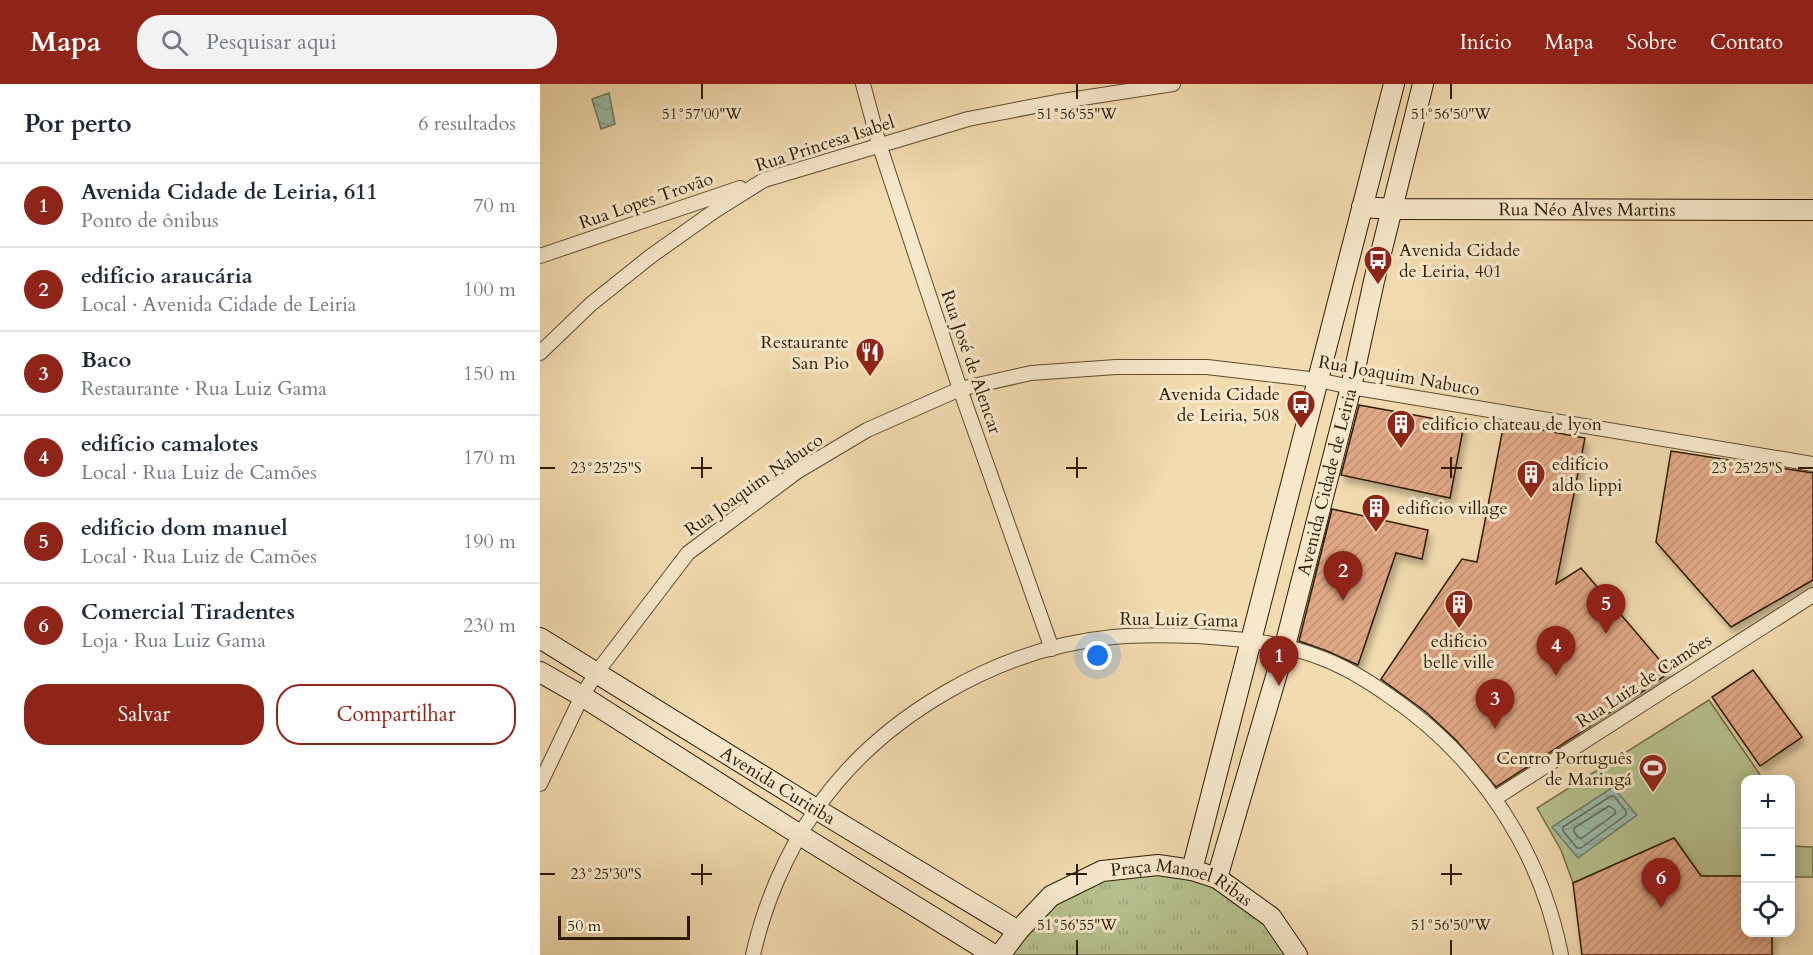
<!DOCTYPE html>
<html lang="pt">
<head>
<meta charset="utf-8">
<style>
  :root { --surface:#fff; --page:#f2f2f3; --text:#1f2937; --muted:#747a83; --line:#e0e1e3; --accent:#8f2418 }
  body { margin:0; font-family:Cardo,serif; background:var(--page); color:var(--text) }
  .controls { position:absolute; right:18px; bottom:18px; display:grid; overflow:hidden; border-radius:12px; box-shadow:0 3px 15px #0003 }
  .controls button { width:54px; height:54px; display:grid; place-items:center; padding:0; border:0; border-bottom:2px solid var(--line); background:var(--surface); color:var(--text); font:30px sans-serif }
  .scale { position:absolute; left:18px; bottom:15px; width:132px; box-sizing:border-box; padding-left:6px; border:3px solid #2d1b01; border-top:0; font-size:16px; line-height:21px; white-space:nowrap; color:#2d1b01; -webkit-text-stroke:4px #f7e8cb; paint-order:stroke }
  .you { position:absolute; left:558px; top:572px; width:21px; height:21px; margin:-15px; border:4px solid #fff; border-radius:50%; background:#1a73e8; box-shadow:0 0 0 9px #1a73e833 }
  .badge { display:grid; place-items:center; width:39px; height:39px; border-radius:50%; background:var(--accent); color:#fff; font-size:20px; font-weight:700 }
  .pin { position:absolute; translate:-50% -50px; filter:drop-shadow(0 2px 3px #0008) }
  .pin::after { content:''; position:absolute; top:32px; width:21px; height:18px; background:inherit; clip-path:polygon(0 0,100% 0,50% 100%) }
  .list { margin:0; padding:0; list-style:none }
  h2 { display:flex; justify-content:space-between; align-items:center; height:78px; margin:0; padding:0 24px; font-size:26px }
  h2 small { font-size:20px; font-weight:400; color:var(--muted) }
  .list li { display:grid; grid-template-columns:39px 1fr auto; gap:18px; align-items:center; box-sizing:border-box; height:84px; padding:0 24px; border-top:2px solid var(--line) }
  .list b { display:block; font-size:22px; white-space:nowrap }
  .list p { margin:0; font-size:20px; white-space:nowrap; color:var(--muted) }
  .list em { font-size:20px; font-style:normal; color:var(--muted) }
  .actions { display:flex; gap:12px; padding:18px 24px }
  .actions a { flex:1; padding:14px 0; border:2px solid var(--accent); border-radius:24px; text-align:center; font-size:21px; color:var(--accent) }
  .actions .main { background:var(--accent); color:#fff }
  .icon { flex:none; width:33px; height:33px; fill:none; stroke:currentColor; stroke-width:2; stroke-linecap:round; stroke-linejoin:round }
  .map { position:relative; flex:none; width:1273px; height:871px; overflow:hidden }
  header { display:flex; align-items:center; gap:36px; box-sizing:border-box; height:84px; padding:0 30px; background:var(--accent); color:#fff }
  header strong { font-size:28px }
  nav { display:flex; gap:33px; margin-inline-start:auto; font-size:21px }
  .search { width:420px; height:54px; background:var(--page); display:flex; align-items:center; gap:15px; box-sizing:border-box; padding:0 21px; border-radius:24px; color:var(--muted); font-size:22px }
  main { display:flex }
  aside { flex:1; background:var(--surface) }
  .map>svg:first-child { display:block }
  .grass { fill:url(#grass-tufts); stroke:#726e48; stroke-width:1.5 }
  .pitch { fill:#b6c18f; stroke:#726e48; stroke-width:1.5 }
  .water { fill:url(#water-waves); stroke:#6f7b66; stroke-width:1.5 }
  .lines { fill:none; stroke-linecap:round; stroke-linejoin:round }
  .shore { stroke:#646b56; stroke-width:1.5 }
  .building { fill:url(#building-hatch); stroke:#2d1b01; stroke-width:1.5; filter:url(#shadow) }
  .street-casing { stroke:#5e4b2c; stroke-width:16 }
  .secondary-casing { stroke:#2d1b01; stroke-width:22 }
  .street { stroke:#f7e8cb; stroke-width:14 }
  .secondary { stroke:#f7e8cb; stroke-width:20 }
  .ticks { fill:none; stroke:#2d1b01; stroke-width:2 }
  .labels { text-anchor:middle; dominant-baseline:central; stroke-width:6; stroke-linejoin:round; paint-order:stroke }
  .street-label { font-size:18px; fill:#2d1b01; stroke:#f7e8cb }
  .poi-label { font-size:18px; fill:#2d1b01; stroke:#f7e8cb; text-anchor:start }
  .ticks-label { font-size:15px; text-anchor:middle; fill:#2d1b01; stroke:#f7e8cb; stroke-width:6; stroke-linejoin:round; paint-order:stroke }
</style>
</head>
<body>
<header>
<strong>Mapa</strong>
<div class="search"><svg class="icon" aria-label="search" viewBox="0 0 24 24"><circle cx="10" cy="10" r="6"/><path d="M15 15l6 6"/></svg>Pesquisar aqui</div>
<nav><a>Início</a><a>Mapa</a><a>Sobre</a><a>Contato</a></nav>
</header>
<main>
<aside>
<h2>Por perto<small>6 resultados</small></h2>
<ul class="list">
<li><span class="badge">1</span><div><b>Avenida Cidade de Leiria, 611</b><p>Ponto de ônibus</p></div><em>70 m</em></li>
<li><span class="badge">2</span><div><b>edifício araucária</b><p>Local · Avenida Cidade de Leiria</p></div><em>100 m</em></li>
<li><span class="badge">3</span><div><b>Baco</b><p>Restaurante · Rua Luiz Gama</p></div><em>150 m</em></li>
<li><span class="badge">4</span><div><b>edifício camalotes</b><p>Local · Rua Luiz de Camões</p></div><em>170 m</em></li>
<li><span class="badge">5</span><div><b>edifício dom manuel</b><p>Local · Rua Luiz de Camões</p></div><em>190 m</em></li>
<li><span class="badge">6</span><div><b>Comercial Tiradentes</b><p>Loja · Rua Luiz Gama</p></div><em>230 m</em></li>
</ul>
<div class="actions"><a class="main">Salvar</a><a>Compartilhar</a></div>
</aside>
<div class="map">
<svg width="1273" height="871" viewBox="0 0 1273 871">
  <defs>
    <pattern id="grass-tufts" width="24" height="20" patternUnits="userSpaceOnUse" patternTransform="scale(1.5)"><rect width="24" height="20" fill="#b6c18f"/><path d="M3 7l-1-3M5 7V3M7 7l1-3M15 17l-1-3M17 17v-4M19 17l1-3" fill="none" stroke="#9da57a"/></pattern>
    <pattern id="water-waves" width="16" height="10" patternUnits="userSpaceOnUse" patternTransform="scale(1.5)"><rect width="16" height="10" fill="#9bbbaa"/><path d="M0 5q4-4 8 0t8 0" fill="none" stroke="#86a090"/></pattern>
    <pattern id="building-hatch" width="6" height="6" patternUnits="userSpaceOnUse" patternTransform="scale(1.5)"><rect width="6" height="6" fill="#e1a886"/><path d="M-1 1l2-2M0 6l6-6M5 7l2-2" fill="none" stroke="#c19072"/></pattern>
    <filter id="shadow"><feDropShadow dx="3.5" dy="6" stdDeviation="3" flood-color="#0004"/></filter>
  </defs>
  <rect width="100%" height="100%" fill="#f2dbaf"/>
  <filter id="stains"><feTurbulence type="fractalNoise" baseFrequency=".00333" numOctaves="4"/><feColorMatrix values="0 0 0 0 .2 0 0 0 0 .09 0 0 0 0 .02 0 0 0 .5 -.17"/></filter>
  <radialGradient id="worn" r=".72"><stop offset=".6" stop-color="#630" stop-opacity="0"/><stop offset="1" stop-color="#630" stop-opacity=".3"/></radialGradient>
  <path class="grass" d="M562,787L677,794L757,871H460L478,847Z"/>
  <path class="pitch" d="M1169,616L1223,695L1206,696L1205,792H1161L1134,754L1033,799L1021,766L997,724Z
    M1250,762L1273,763V793H1251Z"/>
  <path class="water" d="M69,9L75,40L61,45L52,15Z
    M1073,703L1097,731L1038,774L1012,743Z"/>
  <g class="lines">
    <path class="shore" d="M1071,712H1074L1086,727V731L1041,764H1037L1023,747V743Z
      M1069,722L1075,726V730L1042,754L1038,753L1034,748V744Z"/>
  </g>
  <path class="building" d="M819,321L924,340L910,414L801,391Z
    M964,339L1045,354L1016,500L1041,484L1130,588L1093,614L1092,613L1040,649L956,703L916,656L886,628L841,595L922,475L937,478Z
    M1131,367L1273,389V496L1191,543L1116,458Z
    M792,425L888,446L882,475L856,469L818,581L787,567L759,557Z
    M1213,586L1262,653L1220,682L1172,613Z
    M1134,754L1161,792H1206V849H1232V871H1042L1033,799Z"/>
  <g class="lines">
    <g class="street-casing">
      <path id="street" d="M323,0L339,60L420,305L512,565
        M0,172L200,104
        M0,269L51,220L111,172L176,126L224,96L428,35L516,18L633,0
        M0,700L42,612L57,588L148,469L258,387L327,346L420,305L491,289L576,283H667L778,296L811,303L1273,380
        M954,715L1273,511
        M213,871C224,821 246,769 275,727C340,632 459,564 573,553C601,550 629,551 657,552C703,555 741,558 784,575C807,584 828,597 848,611C938,672 1000,764 1021,871"/>
    </g>
    <g class="secondary-casing">
      <g id="secondary">
        <path id="s1" d="M822,123L853,125L1273,126"/>
        <path id="s2" d="M0,554L276,725L478,847"/>
        <path d="M0,588L42,612L260,751L454,871"/>
        <path d="M652,786L854,0"/>
        <path id="s3" d="M677,794L745,562L811,303L834,197L883,0"/>
        <path id="s4" d="M460,871L478,847L511,812L562,787L618,781L652,786L677,794L731,833L757,871"/>
      </g>
    </g>
    <use href="#street" class="street"/>
    <use href="#secondary" class="secondary"/>
  </g>
  <path class="ticks" d="M162,0V15M537,0V15M911,0V15M162,373V394M537,373V394M911,373V394M0,384H15M151,384H172M526,384H547M901,384H922M1258,384H1273M162,780V801M537,780V801M911,780V801M0,790H15M151,790H172M526,790H547M901,790H922M537,856V871M911,856V871"/>
  <defs>
    <g id="bus-pin" transform="scale(1.5)"><path d="M0 17L-7.5 6A9.5 9.5 0 1 1 7.5 6Z" fill="#8f2418" stroke="#f7e8cb"/><path d="M-5-6H5V4H4V6H2V4H-2V6H-4V4H-5ZM-3.5-4V0h7V-4ZM-3.5 1.2v1.5H-2V1.2ZM2 1.2v1.5H3.5V1.2Z" fill="#fff"/></g>
    <g id="restaurant-pin" transform="scale(1.5)"><path d="M0 17L-7.5 6A9.5 9.5 0 1 1 7.5 6Z" fill="#8f2418" stroke="#f7e8cb"/><path d="M-5-6h1v4h1v-4h1v4h1v-4h1v5L-1.5 .5V6h-2V.5L-5-1ZM5-6V6H3V1.5H1.5Q1.5-4 5-6Z" fill="#fff"/></g>
    <g id="building-pin" transform="scale(1.5)"><path d="M0 17L-7.5 6A9.5 9.5 0 1 1 7.5 6Z" fill="#8f2418" stroke="#f7e8cb"/><path d="M-4-6H4V6H1V3H-1V6H-4ZM-2.5-4.3h1.7v1.8h-1.7ZM.8-4.3h1.7v1.8H.8ZM-2.5-1h1.7V.8h-1.7ZM.8-1h1.7V.8H.8Z" fill="#fff"/></g>
    <g id="stadium-pin" transform="scale(1.5)"><path d="M0 17L-7.5 6A9.5 9.5 0 1 1 7.5 6Z" fill="#8f2418" stroke="#f7e8cb"/><path d="M0-5a6.5 5 0 1 0 0 10a6.5 5 0 1 0 0-10ZM-3.5-1.8h7v3.6h-7Z" fill="#fff"/></g>
  </defs>
  <g fill-rule="evenodd">
    <use href="#bus-pin" x="838" y="176"/>
    <use href="#restaurant-pin" x="330" y="268"/>
    <use href="#bus-pin" x="761" y="320"/>
    <use href="#building-pin" x="861" y="340"/>
    <use href="#building-pin" x="991" y="390"/>
    <use href="#building-pin" x="836" y="424"/>
    <use href="#building-pin" x="919" y="520"/>
    <use href="#stadium-pin" x="1113" y="684"/>
  </g>
  <g class="labels">
    <g class="street-label">
      <text transform="translate(285 60) rotate(-18)">Rua Princesa Isabel</text>
      <text transform="translate(106 117) rotate(-19)">Rua Lopes Trovão</text>
      <text stroke="none"><textPath href="#s1" startOffset="225">Rua Néo Alves Martins</textPath></text>
      <text transform="translate(431 278) rotate(71)">Rua José de Alencar</text>
      <text transform="translate(859 292) rotate(10)">Rua Joaquim Nabuco</text>
      <text stroke="none"><textPath href="#s3" startOffset="411">Avenida Cidade de Leiria</textPath></text>
      <text transform="translate(214 401) rotate(-35)">Rua Joaquim Nabuco</text>
      <text transform="translate(639 536) rotate(1)">Rua Luiz Gama</text>
      <text transform="translate(1104 597) rotate(-33)">Rua Luiz de Camões</text>
      <text stroke="none"><textPath href="#s2" startOffset="280">Avenida Curitiba</textPath></text>
      <text stroke="none"><textPath href="#s4" startOffset="218">Praça Manoel Ribas</textPath></text>
    </g>
    <g class="poi-label">
      <text x="859" y="166">Avenida Cidade<tspan x="859" dy="21">de Leiria, 401</tspan></text>
      <text x="309" y="258" text-anchor="end">Restaurante<tspan x="309" dy="21">San Pio</tspan></text>
      <text x="740" y="310" text-anchor="end">Avenida Cidade<tspan x="740" dy="21">de Leiria, 508</tspan></text>
      <text x="882" y="340">edifício chateau de lyon</text>
      <text x="1012" y="380">edifício<tspan x="1012" dy="21">aldo lippi</tspan></text>
      <text x="857" y="424">edifício village</text>
      <text x="919" y="557" text-anchor="middle">edifício<tspan x="919" dy="21">belle ville</tspan></text>
      <text x="1092" y="674" text-anchor="end">Centro Português<tspan x="1092" dy="21">de Maringá</tspan></text>
    </g>
  </g>
  <g class="ticks-label">
    <text x="162" y="35">51°57'00"W</text>
    <text x="537" y="35">51°56'55"W</text>
    <text x="911" y="35">51°56'50"W</text>
    <text x="66" y="389">23°25'25"S</text>
    <text x="1207" y="389">23°25'25"S</text>
    <text x="66" y="795">23°25'30"S</text>
    <text x="537" y="846">51°56'55"W</text>
    <text x="911" y="846">51°56'50"W</text>
  </g>
  <rect width="100%" height="100%" filter="url(#stains)"/>
  <rect width="100%" height="100%" fill="url(#worn)"/>
</svg>
<div class="controls">
<button>+</button>
<button>−</button>
<button><svg class="icon" aria-label="locate" viewBox="0 0 24 24"><circle cx="12" cy="12" r="6"/><path d="M12 2v4M12 18v4M2 12h4M18 12h4"/></svg></button>
</div>
<div class="scale">50 m</div>
<div class="you"></div>
<div class="pin badge" style="left:739px;top:602px">1</div>
<div class="pin badge" style="left:803px;top:517px">2</div>
<div class="pin badge" style="left:955px;top:645px">3</div>
<div class="pin badge" style="left:1016px;top:592px">4</div>
<div class="pin badge" style="left:1066px;top:550px">5</div>
<div class="pin badge" style="left:1121px;top:824px">6</div>
</div>
</main>
</body>
</html>
